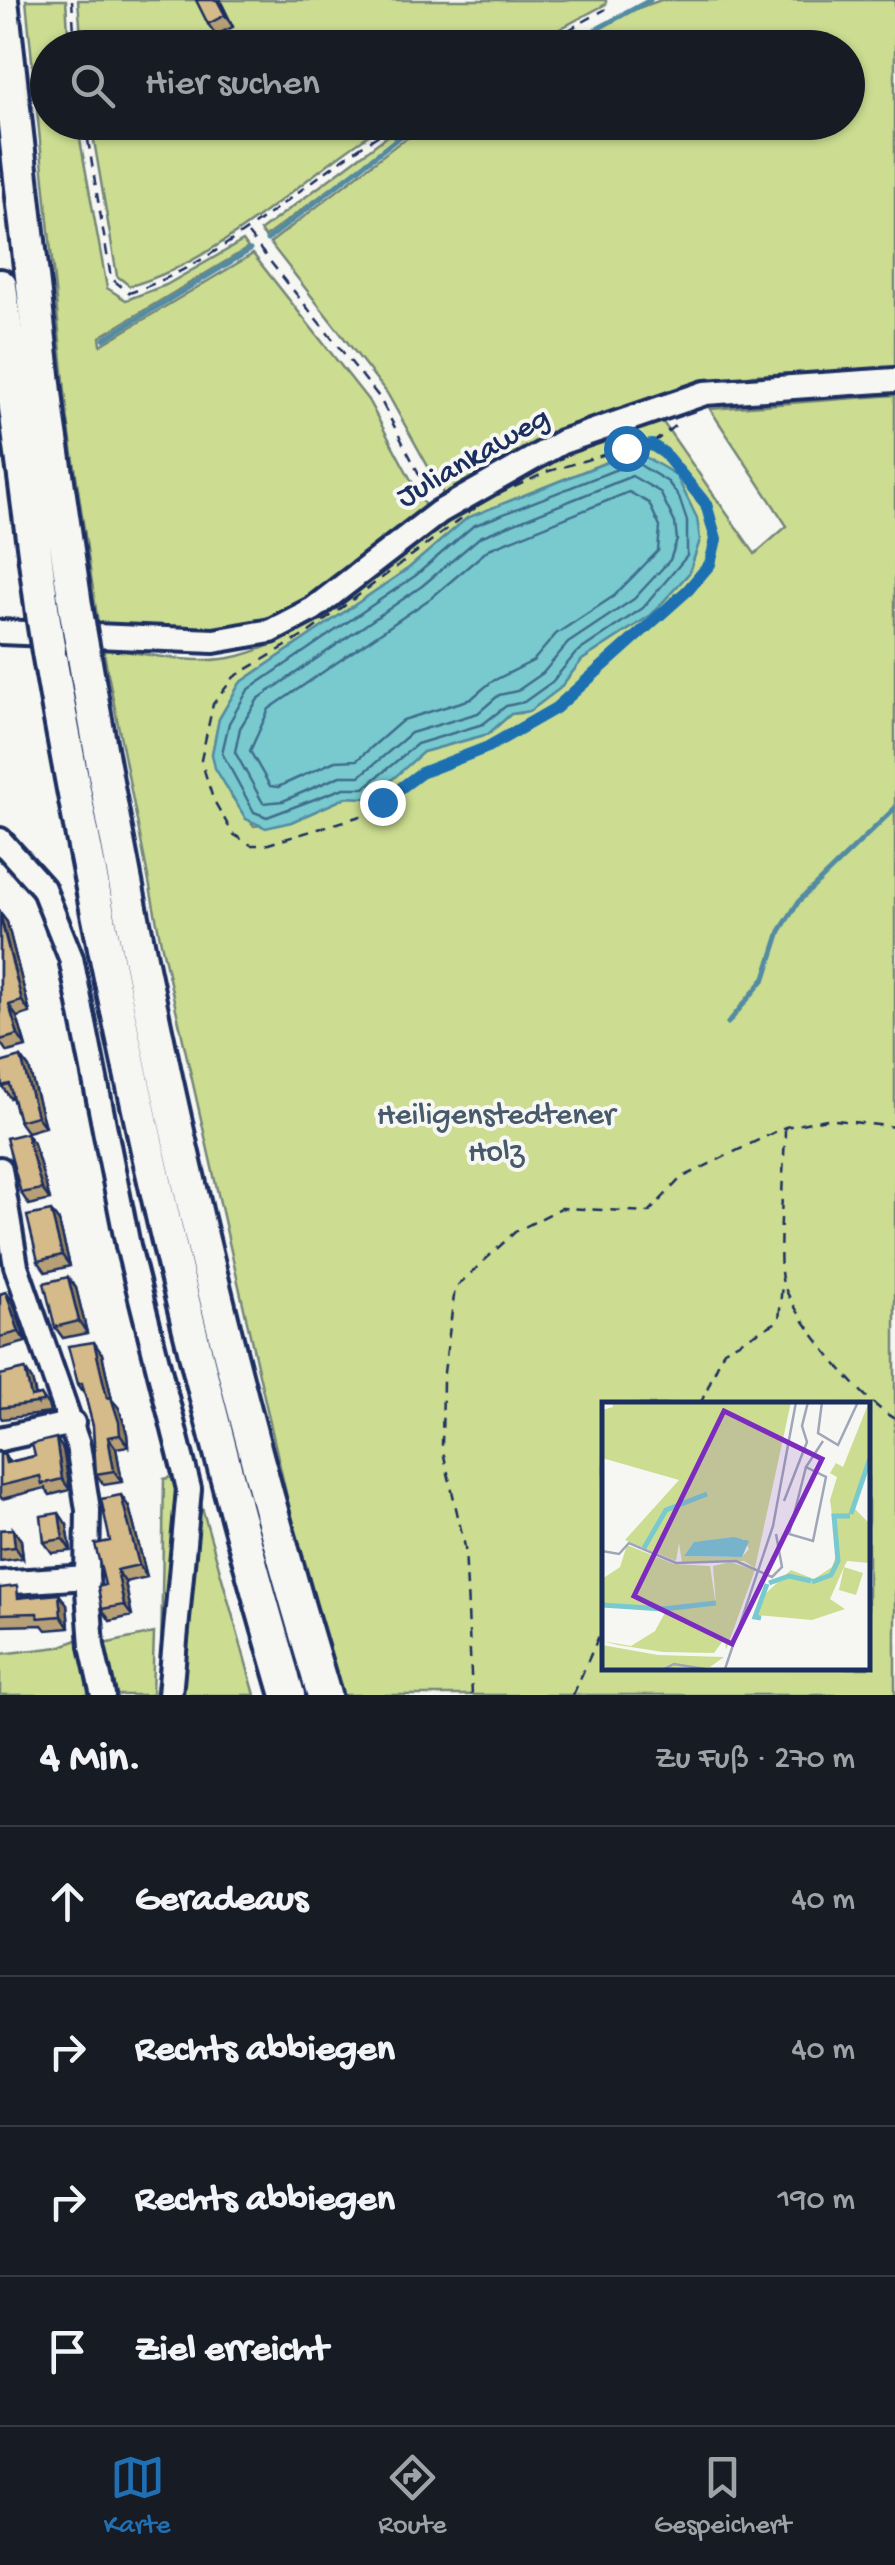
<!DOCTYPE html>
<html lang="de">
<head>
<meta charset="utf-8">
<style>
  :root { --surface:#171b24; --page:#20242c; --text:#f1f3f6; --muted:#9ea1a6; --line:#363941; --accent:#1f6fb2 }
  body { margin:0; font-family:"Gochi Hand",sans-serif; background:var(--page); color:var(--text) }
  .stop { position:absolute; width:30px; height:30px; margin:-22px; border:8px solid #1f6fb2; border-radius:50%; background:#fff }
  .stop.end { background:#1f6fb2; border-color:#fff; box-shadow:0 2px 10px #0008 }
  .list { margin:0; padding:0; list-style:none }
  h2 { display:flex; justify-content:space-between; align-items:center; height:130px; margin:0; padding:0 40px; font-size:42px }
  h2 small { font-size:32px; font-weight:400; color:var(--muted) }
  .list li { display:grid; grid-template-columns:65px 1fr auto; gap:30px; align-items:center; box-sizing:border-box; height:150px; padding:0 40px; border-top:2px solid var(--line) }
  .list b { display:block; font-size:38px; white-space:nowrap }
  .list em { font-size:32px; font-style:normal; color:var(--muted) }
  .icon { flex:none; width:55px; height:55px; fill:none; stroke:currentColor; stroke-width:2; stroke-linecap:round; stroke-linejoin:round }
  .map { position:relative; flex:none; width:895px; height:1695px; overflow:hidden }
  .search { position:absolute; background:var(--surface); box-shadow:0 2px 8px #0004; left:30px; right:30px; top:30px; height:110px; display:flex; align-items:center; gap:25px; box-sizing:border-box; padding:0 35px; border-radius:55px; color:var(--muted); font-size:38px }
  .sheet { height:730px; background:var(--surface) }
  nav { display:flex; justify-content:space-around; align-items:center; box-sizing:border-box; height:140px; border-top:2px solid var(--line); background:var(--surface); font-size:28px; color:var(--muted) }
  nav a { display:grid; justify-items:center; gap:5px }
  nav .on { color:var(--accent) }
  .map>svg:first-child { display:block }
  .green { fill:#ccdd91; stroke:#748678; stroke-width:2.5; fill-rule:evenodd }
  .water { fill:#78cacf; stroke:#538ca2; stroke-width:2.5 }
  .lines { fill:none; stroke-linecap:round; stroke-linejoin:round }
  .shore { stroke:#406d8b; stroke-width:2.5 }
  .stream { stroke:#538ca2; stroke-width:5 }
  .minor-casing { stroke:#1b2f5e; stroke-width:30 }
  .highway-casing { stroke:#1b2f5e; stroke-width:40 }
  .path { stroke:#1b2f5e; stroke-width:2.5; stroke-dasharray:10 8; stroke-linecap:butt }
  .minor { stroke:#f6f6f2; stroke-width:22 }
  .highway { stroke:#f6f6f2; stroke-width:32 }
  .highway-bridge-casing { stroke:#1b2f5e; stroke-width:40; stroke-linecap:butt }
  .highway-bridge { stroke:#f6f6f2; stroke-width:32 }
  .wall { fill:#b7a077; stroke:#1b2f5e; stroke-width:2.5 }
  .shaded-wall { fill:#958261; stroke:#1b2f5e; stroke-width:2.5 }
  .building { fill:#d5ba8a; stroke:#1b2f5e; stroke-width:2.5 }
  .route { stroke:#1f6fb2; stroke-width:12 }
  .labels { text-anchor:middle; dominant-baseline:central; stroke-width:8; stroke-linejoin:round; paint-order:stroke }
  .street-label { font-size:32px; fill:#1b2f5e; stroke:#f6f6f2 }
  .park-label { font-size:32px; fill:#475a6b; stroke:#f6f6f2 }
  .inset-river { fill:none; stroke:#78cacf; stroke-width:5 }
  .inset-road { fill:none; stroke:#9ea6b7; stroke-width:2.5 }
  .view { fill:#7b2cbf; fill-opacity:0.15; stroke:#7b2cbf; stroke-width:5 }
  .inset-edge { fill:none; stroke:#1b2f5e; stroke-width:5 }
</style>
</head>
<body>
<div class="map">
<svg width="895" height="1695" viewBox="0 0 895 1695">
  <rect width="100%" height="100%" fill="#f6f6f2"/>
  <filter id="ink" filterUnits="userSpaceOnUse"><feTurbulence type="fractalNoise" baseFrequency=".01" numOctaves="2"/><feDisplacementMap in="SourceGraphic" scale="20" xChannelSelector="R" yChannelSelector="G"/><feConvolveMatrix kernelMatrix="1 2 1 2 8 2 1 2 1" color-interpolation-filters="sRGB"/></filter>
  <g filter="url(#ink)">
    <path class="green" d="M26,0H66L69,47L48,48V122L77,123L107,288L126,300L166,285L243,241L248,248L100,337L101,345L253,254L368,400L426,508C378,546 327,602 269,622C217,641 153,631 99,630L68,421Z
      M78,0H606V4L526,47L82,48Z
      M661,0H895V369L753,375L615,409L551,432L445,497L387,393L270,243L400,142L436,123L848,122V48L568,47L633,10Z
      M406,122L419,123L265,237L260,231Z
      M91,123V122L388,123C301,175 230,257 130,286L117,276Z
      M895,395V1695H339L311,1603L161,943L103,648C145,653 197,667 239,656C319,635 375,566 440,520C507,472 582,443 660,418L755,554L787,526L710,409ZM634,451L676,475L700,540L689,573L651,615L582,660L559,689L521,713L511,714L488,734L423,752L366,798L347,797L291,822L254,826L232,797L212,754L219,719L240,683L409,568L467,518ZM605,1405H868V1668H605Z
      M192,1472L255,1695H155L161,1655L164,1479Z
      M154,1633L152,1695H114L104,1644Z
      M82,1638L93,1695H0V1654L59,1647Z"/>
    <path class="water" d="M635,451L676,475L697,518L700,540L689,573L651,615L582,660L559,689L530,711L511,714L488,734L423,752L378,792L366,798L347,797L291,822L266,828L246,819L215,768L212,754L219,719L240,683L409,568L467,518Z"/>
    <g class="lines">
      <path class="shore" d="M635,462L668,482L679,497L687,521V556L643,608L576,653L552,682L524,702L506,706L483,724L417,744L364,788H344L267,817L254,812L222,753L229,723L248,690L415,576L473,526Z
        M632,476L660,492L675,523L677,540L670,560L634,599L568,643L543,673L517,691L499,695L478,713L411,733L360,776H340L283,801L263,803L235,752L240,728L258,699L422,586L480,537Z
        M629,492L649,503L660,527L658,551L614,596L556,634L533,661L491,682L471,699L403,720L357,760L335,761L278,787L270,786L250,751L269,709L431,598L489,549Z"/>
      <path class="stream" d="M562,48L650,0
        M267,240L398,138L427,122
        M104,339L250,250
        M728,1023L765,978L780,931L799,901L895,808"/>
      <g class="minor-casing">
        <path id="minor" d="M0,632L214,641L271,631L313,609L439,512L562,442L705,393L895,380
          M0,840L43,888L71,958L128,1246L189,1489L170,1695
          M0,1169L16,1266L78,1445L88,1510L87,1577
          M0,1439L73,1423
          M0,1583L87,1577L92,1646L103,1695"/>
      </g>
      <g class="highway-casing">
        <path id="highway" d="M1,0L48,419L76,612
          M0,286L43,614
          M83,651C143,1005 220,1351 324,1695
          M49,652C111,1004 187,1352 288,1695"/>
      </g>
      <path class="path" d="M72,0L75,48
        M536,48L606,9
        M85,122L111,278L129,293C234,258 306,175 401,122
        M248,234L379,397L429,493
        M653,443L677,424
        M652,445L693,485L714,525L715,551L688,590L538,719L488,747L421,773L361,816L265,845H251L233,834L213,799L201,760L213,704L234,677L308,633L486,500L549,471L627,448Z
        M785,1128C785,1156 776,1265 783,1283C795,1318 863,1403 895,1419
        M700,1405L724,1350L779,1321L782,1283
        M472,1695L465,1547L442,1447L443,1380L455,1288L515,1232L561,1208L649,1212L681,1178L785,1127L827,1119L895,1127
        M573,1695L605,1622"/>
      <use href="#minor" class="minor"/>
      <use href="#highway" class="highway"/>
      <g class="highway-bridge-casing">
        <path id="highway-bridge" d="M76,612L83,651
          M43,614L49,652"/>
      </g>
      <use href="#highway-bridge" class="highway-bridge"/>
    </g>
    <path class="wall" d="M220,0L233,27L216,35L208,24Z
      M0,913L7,922L30,1013L17,1017L26,1047L7,1052L0,1042Z
      M21,1057L29,1068L45,1127L27,1132L19,1121L12,1097L10,1098L2,1086Z
      M34,1144L50,1200L29,1205L21,1193Z
      M59,1222L70,1266L46,1272L38,1261Z
      M68,1277L76,1288L87,1333L63,1338L55,1327Z
      M6,1292L13,1302L26,1342L0,1349V1294Z
      M102,1354L112,1400L119,1408L127,1434L128,1446L116,1448L122,1482L104,1485L96,1474L93,1426L85,1394L78,1384Z
      M0,1375L32,1380L36,1396L41,1395L48,1405L50,1413L2,1419L0,1416Z
      M63,1449L70,1490L50,1495L45,1488L2,1499L0,1496V1455L4,1454L9,1462Z
      M129,1507L147,1577L125,1582L132,1616L110,1621L102,1609L110,1541Z
      M67,1525L71,1551L52,1553L44,1542Z
      M13,1529L21,1540L23,1558L0,1561V1530Z
      M0,1588L25,1597L67,1605L69,1628L46,1630L42,1625L0,1626Z"/>
    <path class="shaded-wall" d="M217,0H220L233,27L225,15Z
      M0,913L7,922L30,1013L22,1001Z
      M9,1005L17,1017L26,1047L18,1035Z
      M21,1057L29,1068L45,1127L37,1116Z
      M26,1133L34,1144L50,1200L42,1189Z
      M51,1211L59,1222L70,1266L62,1255Z
      M68,1277L76,1288L87,1333L79,1321Z
      M6,1292L13,1302L26,1342L19,1332Z
      M94,1342L102,1354L112,1400L119,1408L127,1434L128,1446L120,1435L107,1398Z
      M25,1369L32,1380L37,1403L31,1397Z
      M108,1437L116,1448L122,1482L114,1471Z
      M56,1438L63,1449L70,1490L62,1479Z
      M121,1495L129,1507L147,1577L139,1565Z
      M59,1513L67,1525L71,1551L63,1539Z
      M13,1529L21,1540L23,1558L15,1547Z
      M117,1570L125,1582L132,1616L124,1605Z
      M59,1594L67,1605L69,1628L61,1616Z"/>
    <path class="building" d="M196,0H217L225,15L208,24Z
      M0,916L22,1001L9,1005L18,1035L0,1040Z
      M21,1057L37,1116L19,1121L9,1084L2,1086L0,1063Z
      M26,1133L42,1189L21,1193L6,1138Z
      M51,1211L62,1255L38,1261L27,1216Z
      M68,1277L79,1321L55,1327L44,1283Z
      M6,1292L19,1332L0,1337V1294Z
      M94,1342L107,1398L111,1397L119,1422L120,1435L108,1437L114,1471L96,1474L93,1426L82,1383L78,1384L68,1346Z
      M25,1369L31,1397L41,1395L43,1402L0,1408V1375Z
      M56,1438L62,1479L42,1484L40,1476L0,1486V1455L4,1454L6,1463L35,1456L32,1444Z
      M121,1495L139,1565L117,1570L124,1605L102,1609L98,1587L105,1585L95,1544L110,1541L101,1499Z
      M59,1513L63,1539L44,1542L41,1516Z
      M13,1529L15,1547L0,1549V1530Z
      M17,1586L18,1598L59,1594L61,1616L38,1618L37,1613L0,1614V1588Z"/>
  </g>
  <g class="lines" filter="url(#ink)">
    <path class="route" d="M382,802L421,773L488,747L556,708L688,590L710,564L716,539L706,504L664,453L652,445L626,448"/>
  </g>
  <g class="labels">
    <g class="street-label">
      <text transform="translate(474 459) rotate(-30)">Juliankaweg</text>
    </g>
    <g class="park-label">
      <text x="496" y="1117">Heiligenstedtener<tspan x="496" dy="37">Holz</tspan></text>
    </g>
  </g>
  <g transform="translate(602 1402)">
    <rect width="268" height="268" fill="#f6f6f2"/>
    <path d="M10,0H189L153,166L142,159L80,161L77,141L74,159L23,138L77,78L0,56V8L11,5ZM142,137L147,147L140,155L82,154L92,140ZM267,0V64L252,106L267,121V161L245,159L242,165L261,171L254,193L237,188L242,165L228,197L243,207L210,218L155,213L162,193L189,168L212,177L230,165L235,151L228,98L235,75L228,71L234,61L241,65ZM25,143L72,162L108,164L114,204L111,164L128,160L153,168L124,248L123,236L112,251L61,250L16,243L0,239L29,244L53,229L64,209L0,202V177L18,165ZM0,243L56,253L122,255L108,265L8,267L0,264Z" fill="#ccdd91" fill-rule="evenodd"/>
    <path d="M132,135L147,139L140,155L82,154L92,140Z" fill="#78cacf"/>
    <path class="inset-river" d="M249,112L268,56M42,146L64,108L105,92M210,180L229,173L236,159L232,114H248M167,181L187,174L209,179M0,203L61,207L114,201M159,216L153,215L165,182"/>
    <path class="inset-road" d="M220,0L216,31L236,43L256,0M204,65L187,132L211,139L224,75L204,65L221,39M182,99L205,40L200,24L206,0M0,149L17,152L27,141L74,161L134,159L170,175L180,165L174,132M62,267L72,262L103,267M123,267L171,124L194,0"/>
    <path class="view" d="M122,9L220,57L130,242L32,194Z"/>
    <rect width="268" height="268" class="inset-edge"/>
  </g>
</svg>
<div class="stop" style="left:626px;top:448px"></div>
<div class="stop end" style="left:382px;top:802px"></div>
<div class="search"><svg class="icon" aria-label="search" viewBox="0 0 24 24"><circle cx="10" cy="10" r="6"/><path d="M15 15l6 6"/></svg>Hier suchen</div>
</div>
<section class="sheet">
<h2>4 Min.<small>Zu Fuß · 270 m</small></h2>
<ul class="list">
<li><svg class="icon" aria-label="ahead" viewBox="0 0 24 24"><path d="M12 20V5M6 11l6-6 6 6"/></svg><div><b>Geradeaus</b></div><em>40 m</em></li>
<li><svg class="icon" aria-label="right" viewBox="0 0 24 24"><path d="M7 20v-9h11M14 6l5 5-5 5"/></svg><div><b>Rechts abbiegen</b></div><em>40 m</em></li>
<li><svg class="icon" aria-label="right" viewBox="0 0 24 24"><path d="M7 20v-9h11M14 6l5 5-5 5"/></svg><div><b>Rechts abbiegen</b></div><em>190 m</em></li>
<li><svg class="icon" aria-label="arrive" viewBox="0 0 24 24"><path d="M6 21V4h12l-3 4 3 4H6"/></svg><div><b>Ziel erreicht</b></div></li>
</ul>
</section>
<nav>
<a class="on"><svg class="icon" aria-label="map" viewBox="0 0 24 24"><path d="M3 6l6-2 6 2 6-2v14l-6 2-6-2-6 2zM9 4v14M15 6v14"/></svg>Karte</a>
<a><svg class="icon" aria-label="directions" viewBox="0 0 24 24"><path d="M12 3l9 9-9 9-9-9zM9 14v-3h6M13 9l2 2-2 2"/></svg>Route</a>
<a><svg class="icon" aria-label="saved" viewBox="0 0 24 24"><path d="M7 4h10v16l-5-4-5 4z"/></svg>Gespeichert</a>
</nav>
</body>
</html>
